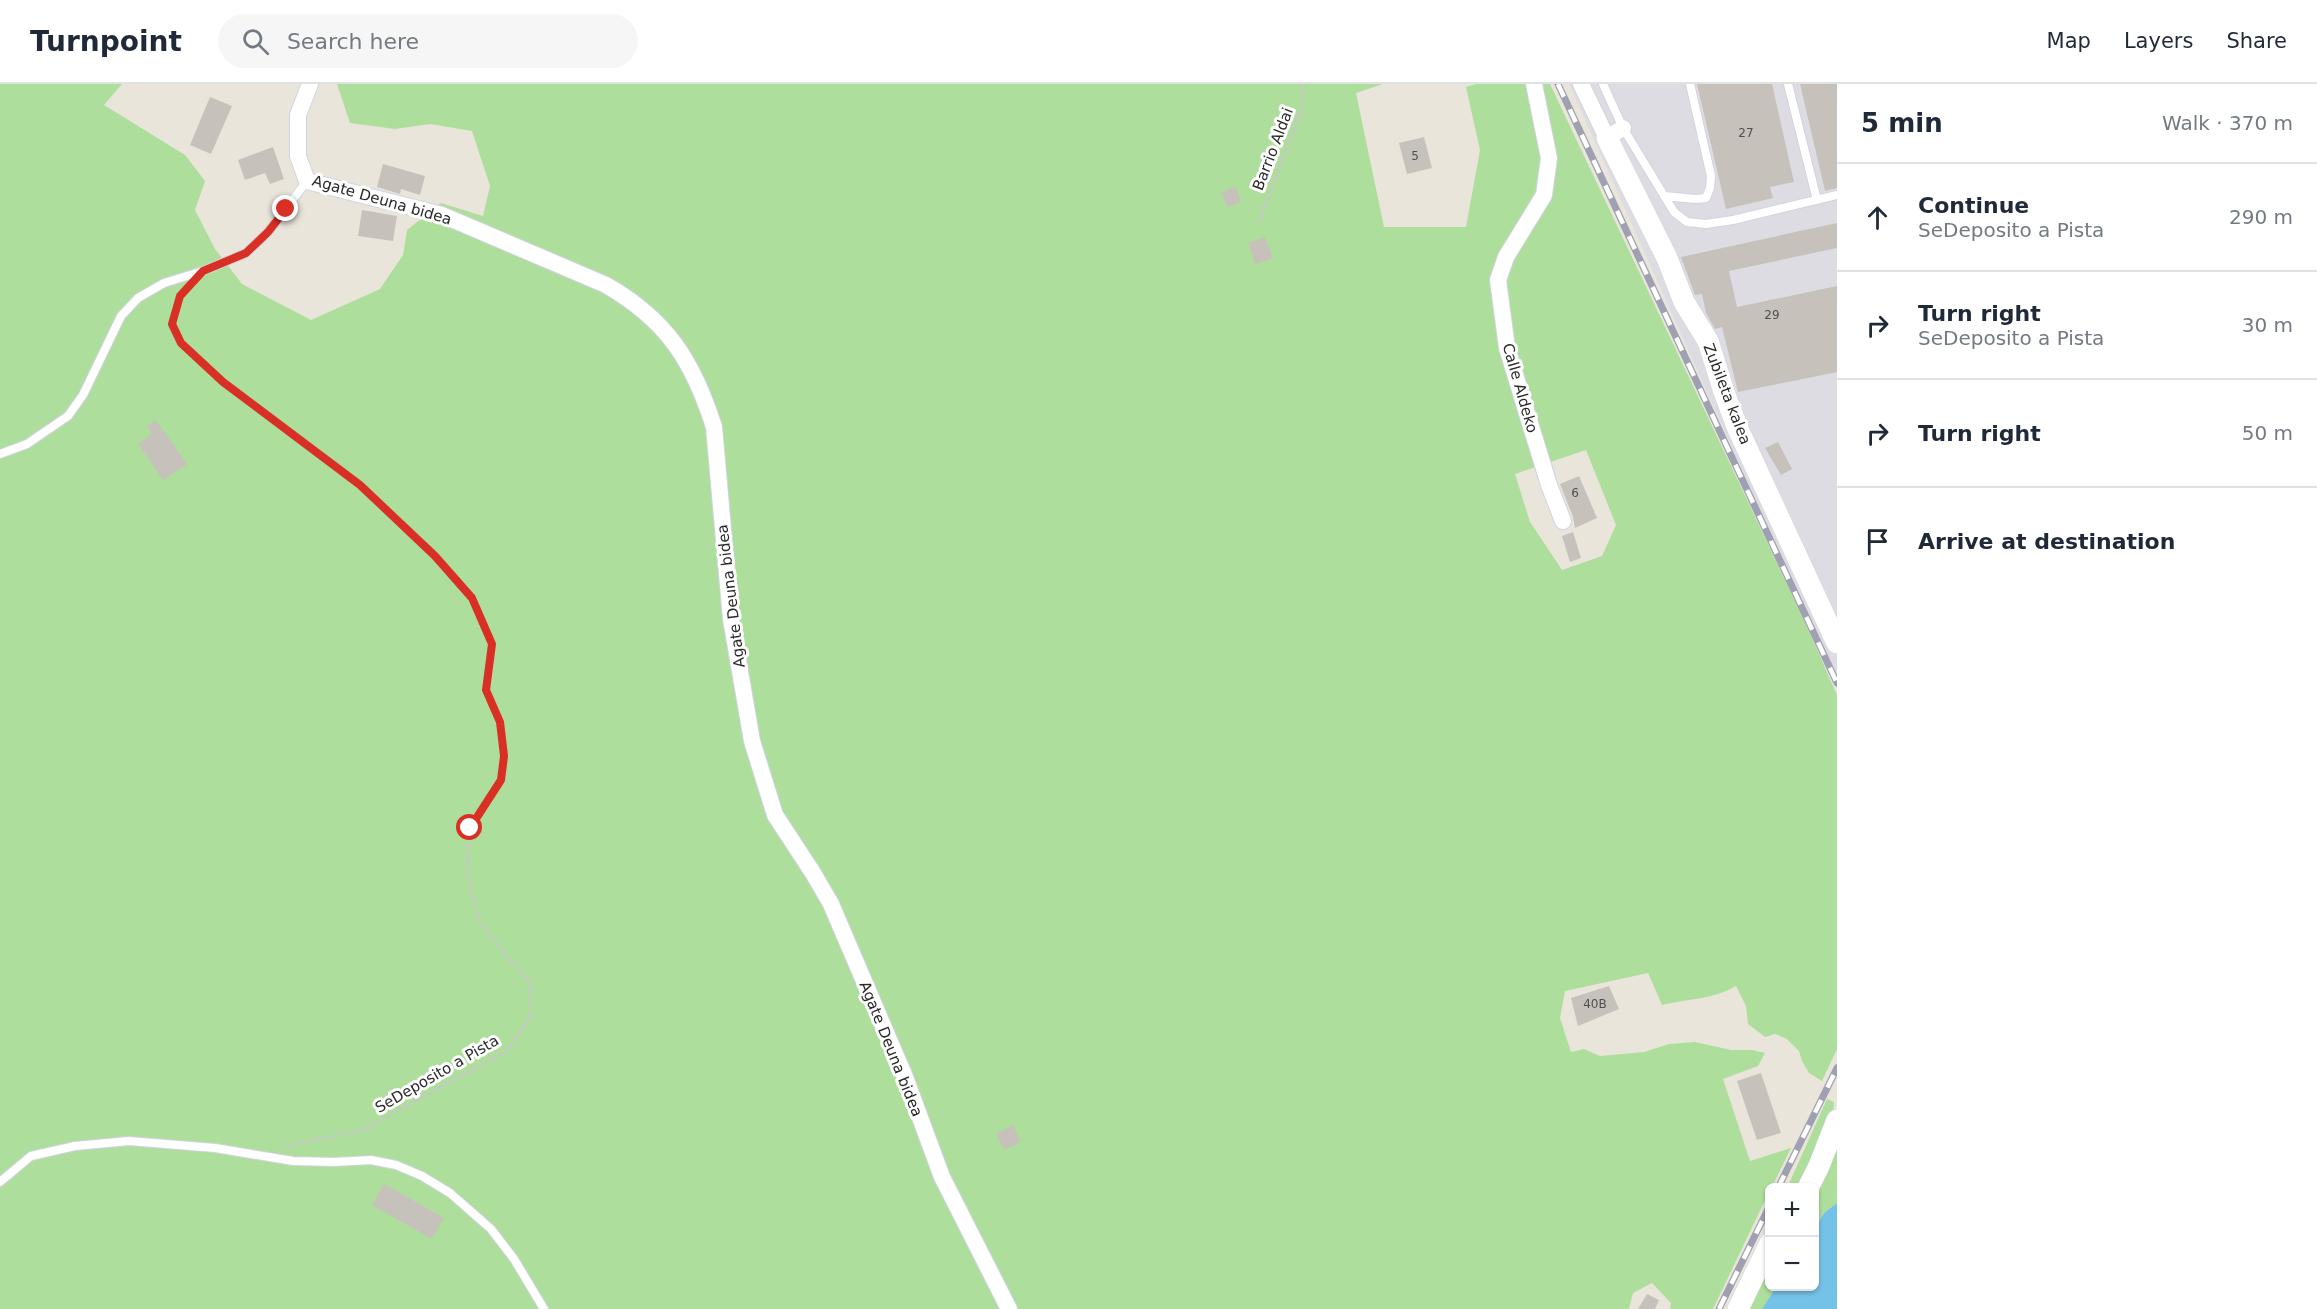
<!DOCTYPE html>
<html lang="en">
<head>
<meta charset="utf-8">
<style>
  :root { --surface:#fff; --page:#f6f6f7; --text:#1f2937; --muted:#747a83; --line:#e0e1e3 }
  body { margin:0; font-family:"DejaVu Sans",sans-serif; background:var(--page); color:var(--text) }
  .controls { position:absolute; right:18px; bottom:18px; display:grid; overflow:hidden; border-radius:9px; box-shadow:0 2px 4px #0004 }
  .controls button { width:54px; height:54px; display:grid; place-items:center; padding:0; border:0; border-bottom:2px solid var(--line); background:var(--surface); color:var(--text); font:30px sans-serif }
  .stop { position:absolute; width:18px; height:18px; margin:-14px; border:4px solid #d93025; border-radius:50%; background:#fff }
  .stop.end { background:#d93025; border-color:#fff; box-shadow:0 2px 6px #0008 }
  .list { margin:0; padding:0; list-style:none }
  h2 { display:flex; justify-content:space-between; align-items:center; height:78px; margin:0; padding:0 24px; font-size:26px }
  h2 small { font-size:20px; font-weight:400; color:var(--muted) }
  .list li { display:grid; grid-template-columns:39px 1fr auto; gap:18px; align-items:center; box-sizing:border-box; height:108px; padding:0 24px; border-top:2px solid var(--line) }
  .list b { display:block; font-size:22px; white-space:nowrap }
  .list p { margin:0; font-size:20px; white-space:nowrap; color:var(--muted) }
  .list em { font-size:20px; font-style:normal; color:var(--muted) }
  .icon { flex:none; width:33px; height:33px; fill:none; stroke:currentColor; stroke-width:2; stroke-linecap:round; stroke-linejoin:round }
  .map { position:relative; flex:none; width:1837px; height:1225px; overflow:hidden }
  header { display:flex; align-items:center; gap:36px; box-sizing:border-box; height:84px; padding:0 30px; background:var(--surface); border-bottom:2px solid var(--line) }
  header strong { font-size:28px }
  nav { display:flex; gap:33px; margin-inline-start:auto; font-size:21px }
  .search { width:420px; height:54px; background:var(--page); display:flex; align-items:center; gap:15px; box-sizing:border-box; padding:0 21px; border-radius:33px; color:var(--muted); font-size:22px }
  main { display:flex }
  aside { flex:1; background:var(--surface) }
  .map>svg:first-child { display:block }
  .industrial { fill:#dedce3 }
  .green { fill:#aede9b; fill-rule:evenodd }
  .water { fill:#74c2e7 }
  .building { fill:#c6c1bb }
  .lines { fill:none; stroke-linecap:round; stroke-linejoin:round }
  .service-casing { stroke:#d1d3e1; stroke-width:10 }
  .minor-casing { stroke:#d1d3e1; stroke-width:18 }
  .tertiary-casing { stroke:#d1d3e1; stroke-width:22 }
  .path { stroke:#c7c7c7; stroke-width:3; stroke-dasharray:4.5 3; stroke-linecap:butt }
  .service { stroke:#fff; stroke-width:8 }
  .minor { stroke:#fff; stroke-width:16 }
  .tertiary { stroke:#fff; stroke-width:21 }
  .rail-casing { stroke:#9fa0b2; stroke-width:7 }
  .rail { stroke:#fff; stroke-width:4.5; stroke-dasharray:14; stroke-linecap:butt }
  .route { stroke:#d93025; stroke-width:8 }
  .labels { text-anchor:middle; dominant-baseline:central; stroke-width:6; stroke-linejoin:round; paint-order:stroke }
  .number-label { font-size:12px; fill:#504f4e }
  .street-label { font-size:15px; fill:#292929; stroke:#fff }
</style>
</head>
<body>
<header>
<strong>Turnpoint</strong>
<div class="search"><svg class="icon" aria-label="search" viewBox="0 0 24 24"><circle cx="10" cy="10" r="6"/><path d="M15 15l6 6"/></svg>Search here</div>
<nav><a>Map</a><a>Layers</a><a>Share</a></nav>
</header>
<main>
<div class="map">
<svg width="1837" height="1225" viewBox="0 0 1837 1225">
  <rect width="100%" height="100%" fill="#eae5db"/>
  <path class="industrial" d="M1569,0H1837V602L1770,449Z"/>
  <path class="green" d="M0,0H122L104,21L185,71L205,97L195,126L215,165L242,200L311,236L380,205L403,171L407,146L441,119L483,132L490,102L472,47L430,40L395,45L350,39L337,0H1383L1356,9L1384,143H1466L1480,66L1466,3L1476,0H1550L1804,536L1837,611V965L1822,997L1809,989L1802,977L1799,967L1787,955L1775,950L1765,953L1748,940L1746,922L1736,902C1715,915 1687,915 1662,921L1648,889L1565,907L1560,934L1571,968L1584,965L1600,972L1644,968L1669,960L1695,958L1731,966H1752L1765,969L1758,982L1723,995L1750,1077L1791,1064L1772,1103L1770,1104L1769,1108L1713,1225H1670L1671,1219L1652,1199L1633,1209L1629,1225H0ZM1586,366L1616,441L1602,472L1562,486L1530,438L1515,390Z
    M1827,1015L1834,1018L1833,1033L1799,1103L1787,1104Z
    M1837,1059V1119L1824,1129L1815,1144V1106Z
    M1769,1172L1770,1202L1776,1203L1762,1225H1744Z"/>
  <path class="water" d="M1837,1119V1225H1762L1776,1203L1814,1202L1815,1144L1824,1129Z"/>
  <path class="building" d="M1697,0H1772L1794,98L1770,103L1773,114L1726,125Z
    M1800,0H1837V104L1825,107Z
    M210,13L232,22L211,70L190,61Z
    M1424,53L1432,84L1407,90L1399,59Z
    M273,63L284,95L270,100L265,89L245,96L238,76Z
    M383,80L425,92L420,111L401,105L400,110L377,103Z
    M1236,103L1241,118L1227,123L1221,108Z
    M362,126L397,132L393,157L358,152Z
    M1837,139V164L1729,187L1737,223L1837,202V288L1738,308L1722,243L1715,245L1706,229L1702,210L1695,211L1681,173Z
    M1265,153L1273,175L1255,180L1248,159Z
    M156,336L187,380L163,396L138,360L152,350L147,342Z
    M1778,358L1792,385L1781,391L1765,364Z
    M1579,392L1597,434L1575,444L1573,433L1560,400Z
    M1573,448L1581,474L1570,478L1562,452Z
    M1609,902L1619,925L1578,942L1571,914Z
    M1761,989L1781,1049L1757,1056L1737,997Z
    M1013,1041L1021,1058L1004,1066L996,1050Z
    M384,1100L444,1134L432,1155L372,1121Z
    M1647,1210L1659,1216L1655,1225H1638Z"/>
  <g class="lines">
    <g class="service-casing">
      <path id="service" d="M1603,0L1623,44L1674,128L1687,138L1706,140L1733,136L1837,111
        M1788,0L1817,116
        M1664,112L1696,115L1706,114L1710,104L1711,92L1690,0
        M0,370L27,360L68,332L83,311L121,232L138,214L164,199L203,187L246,169L268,148L307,97
        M0,1098L31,1072L75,1062L129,1057L215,1064L293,1077L334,1078L371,1076L396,1081L422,1092L450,1109L491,1145L514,1175L544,1225"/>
    </g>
    <g class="minor-casing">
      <path id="minor" d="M310,0L298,31V72L307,97L442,131L606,201C667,236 693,277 714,343L731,535L752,657L775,731L813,789L831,820L905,993L942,1093L1009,1225
        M1534,0L1549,74L1544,111L1506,173L1498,196L1507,264L1549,401L1563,437
        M1581,0L1607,54L1623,44"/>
    </g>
    <g class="tertiary-casing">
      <path id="tertiary" d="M1607,54L1667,174L1684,218L1708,257L1724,308L1738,345L1837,559
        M1808,1104L1819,1082L1837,1036
        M1738,1225L1770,1159"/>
    </g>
    <path class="path" d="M1259,138L1303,20V7L1300,0
      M187,204L180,212L172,239L181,259L223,298L360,401L435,472L472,514L492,560L486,606L500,638L504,672L501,696L470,744L467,788L479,837L505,870L531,898V932L508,966L363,1046L282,1063"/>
    <use href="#service" class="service"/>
    <use href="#minor" class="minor"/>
    <use href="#tertiary" class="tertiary"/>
    <g class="rail-casing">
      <path id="rail" d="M1558,0L1837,599
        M1778,1104L1837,984
        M1719,1225L1770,1121"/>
    </g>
    <use href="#rail" class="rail"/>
  </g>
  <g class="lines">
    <path class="route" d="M286,125L268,148L246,169L203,187L180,212L172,240L181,259L223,298L360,401L435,472L472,514L492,560L486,606L500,638L504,672L501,696L470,744"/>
  </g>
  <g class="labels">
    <g class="number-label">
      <text x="1746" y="49">27</text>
      <text x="1415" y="72">5</text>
      <text x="1772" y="231">29</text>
      <text x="1575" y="409">6</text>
      <text x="1595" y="920">40B</text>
    </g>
    <g class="street-label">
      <text transform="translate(1273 65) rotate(-69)">Barrio Aldai</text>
      <text transform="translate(382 116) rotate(16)">Agate Deuna bidea</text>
      <text transform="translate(1520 304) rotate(74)">Calle Aldeko</text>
      <text transform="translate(1727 310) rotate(69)">Zubileta kalea</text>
      <text transform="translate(731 512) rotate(-97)">Agate Deuna bidea</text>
      <text transform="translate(891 965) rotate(68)">Agate Deuna bidea</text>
      <text transform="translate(437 990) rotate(-30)">SeDeposito a Pista</text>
    </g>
  </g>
</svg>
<div class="controls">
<button>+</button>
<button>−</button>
</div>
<div class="stop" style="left:470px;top:744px"></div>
<div class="stop end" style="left:286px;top:125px"></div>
</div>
<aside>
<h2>5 min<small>Walk · 370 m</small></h2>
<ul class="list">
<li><svg class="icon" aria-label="ahead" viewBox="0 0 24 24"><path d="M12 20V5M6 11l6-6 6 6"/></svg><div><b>Continue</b><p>SeDeposito a Pista</p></div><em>290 m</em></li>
<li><svg class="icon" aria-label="right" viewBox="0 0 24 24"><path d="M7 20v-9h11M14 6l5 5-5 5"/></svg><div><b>Turn right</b><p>SeDeposito a Pista</p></div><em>30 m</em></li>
<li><svg class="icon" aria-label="right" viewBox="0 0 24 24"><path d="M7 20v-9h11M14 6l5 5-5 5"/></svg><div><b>Turn right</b></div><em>50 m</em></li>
<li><svg class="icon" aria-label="arrive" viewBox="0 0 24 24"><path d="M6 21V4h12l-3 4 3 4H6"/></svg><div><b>Arrive at destination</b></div></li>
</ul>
</aside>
</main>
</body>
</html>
